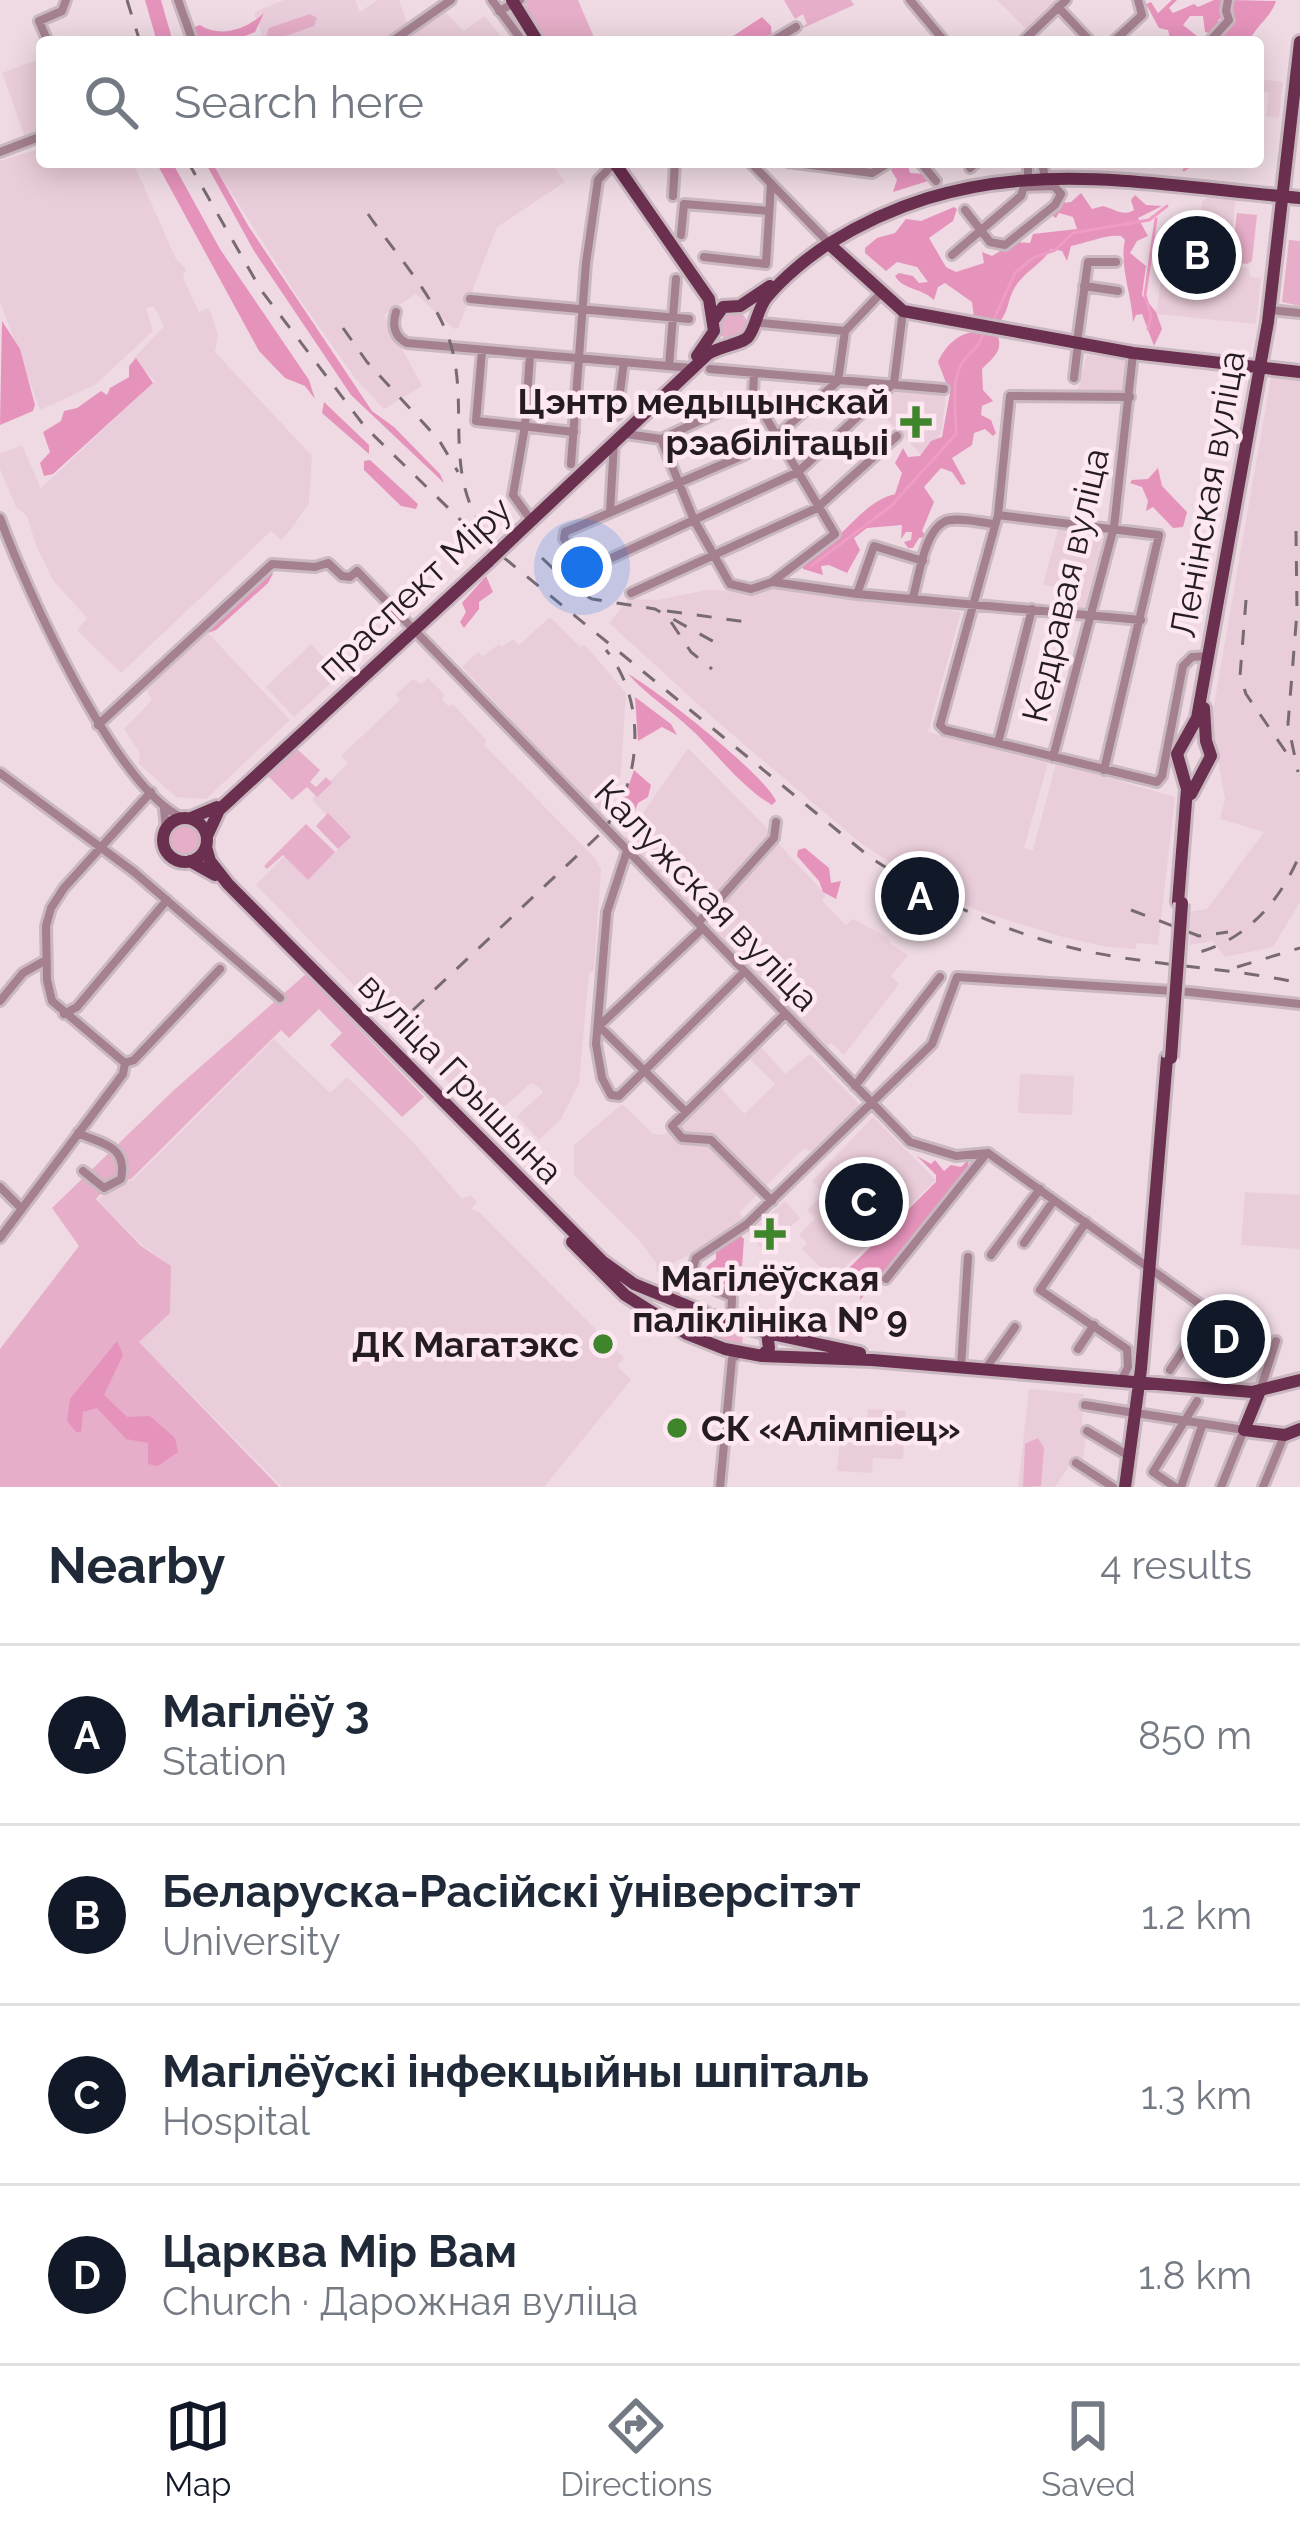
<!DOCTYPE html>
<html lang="en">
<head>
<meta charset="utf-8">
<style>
  :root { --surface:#fff; --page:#f2f2f3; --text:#1f2937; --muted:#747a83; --line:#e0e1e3; --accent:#111827 }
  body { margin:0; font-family:Raleway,sans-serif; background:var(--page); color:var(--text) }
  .you { position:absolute; left:582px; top:567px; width:42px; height:42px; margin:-30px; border:9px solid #fff; border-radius:50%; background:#1a73e8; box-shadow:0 0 0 18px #1a73e833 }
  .badge { display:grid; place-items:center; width:78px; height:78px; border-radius:50%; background:var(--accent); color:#fff; font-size:39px; font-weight:700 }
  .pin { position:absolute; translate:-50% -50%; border:6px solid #fff; box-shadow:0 3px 12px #0006 }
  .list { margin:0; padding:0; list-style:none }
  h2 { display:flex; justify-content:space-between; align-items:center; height:156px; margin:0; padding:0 48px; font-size:51px }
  h2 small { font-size:39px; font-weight:400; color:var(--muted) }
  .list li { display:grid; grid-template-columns:78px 1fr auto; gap:36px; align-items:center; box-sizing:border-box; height:180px; padding:0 48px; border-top:3px solid var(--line) }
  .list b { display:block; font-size:45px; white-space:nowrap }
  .list p { margin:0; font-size:39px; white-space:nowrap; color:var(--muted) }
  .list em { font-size:39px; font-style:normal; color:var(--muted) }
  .icon { flex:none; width:66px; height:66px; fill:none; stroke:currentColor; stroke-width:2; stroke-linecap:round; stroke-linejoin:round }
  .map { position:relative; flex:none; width:1300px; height:1487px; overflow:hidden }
  .search { position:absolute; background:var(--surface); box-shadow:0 6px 30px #0003; left:36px; right:36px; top:36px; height:132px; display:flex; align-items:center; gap:30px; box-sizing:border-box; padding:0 42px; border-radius:12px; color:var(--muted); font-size:45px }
  .sheet { height:876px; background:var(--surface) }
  nav { display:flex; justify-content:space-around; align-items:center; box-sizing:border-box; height:168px; border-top:3px solid var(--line); background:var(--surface); font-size:33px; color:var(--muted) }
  nav a { display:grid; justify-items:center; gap:6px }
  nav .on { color:var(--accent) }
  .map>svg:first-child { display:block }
  .built { fill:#eacdda }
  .green { fill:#e6aec8 }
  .forest { fill:#e693bb }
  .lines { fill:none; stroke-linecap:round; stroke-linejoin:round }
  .stream { stroke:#ef9cc4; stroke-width:3 }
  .minor-casing { stroke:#cab8c0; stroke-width:14 }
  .major-casing { stroke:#cab8c0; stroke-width:18 }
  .minor { stroke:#a48090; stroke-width:8 }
  .major { stroke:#6b2f4f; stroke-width:12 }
  .rail { stroke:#776a70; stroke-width:3; stroke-dasharray:15 15; stroke-linecap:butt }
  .major-bridge-casing { stroke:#cab8c0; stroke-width:18; stroke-linecap:butt }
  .major-bridge { stroke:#6b2f4f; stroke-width:12 }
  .poi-dot { fill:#3f852b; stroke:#fde7f1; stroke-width:4.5 }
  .labels { text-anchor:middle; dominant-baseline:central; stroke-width:9; stroke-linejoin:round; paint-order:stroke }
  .poi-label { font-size:36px; font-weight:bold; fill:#241c20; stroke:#fde7f1; text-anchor:end }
  .street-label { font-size:36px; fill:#241c20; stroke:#fde7f1 }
</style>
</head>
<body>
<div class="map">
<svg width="1300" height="1487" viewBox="0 0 1300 1487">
  <rect width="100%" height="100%" fill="#efdae3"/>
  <path class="built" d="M284,0H355L360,12L377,0H399L408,26L384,42H237L262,35L254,12Z
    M997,0H1059L1027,30Z
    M445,11L463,31L485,16L505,42H399Z
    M42,58V130L25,137L2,73Z
    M1258,79L1283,82L1279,118L1266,116L1269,93L1258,91Z
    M42,148V162H133L176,259L186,269L183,278L199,312L209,308L218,334L215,352L312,456L309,503L292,528L281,540L271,531L121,673L77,630L87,618L53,580L36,545L27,516L16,507L0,469V454L22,445L41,488L155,381L133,359L164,326L154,306L146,308L153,331L95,385L40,410L0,302V161Z
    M217,162H551L565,182L497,227L458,328L454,329L416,294L384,315L422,386L384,409L355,378L296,294L213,164Z
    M1209,195L1235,200L1230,264L1248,268L1251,277L1261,278L1256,324L1156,314L1166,245L1185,219L1200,216L1202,202Z
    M1087,355L1127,360L1124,393L1082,395L1078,390Z
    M1271,377L1300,380V902L1273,947L1225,957L1213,941L1190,945L1188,912L1207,909L1264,832L1220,819L1225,799L1211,722Z
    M896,387L906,392L910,389L946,392L942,431L934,447L923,457L875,407Z
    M1058,529L1079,530V540H1091L1092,531L1110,533L1090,610L1052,605L1054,587L1043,585Z
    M775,584L961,612L928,732L1048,763L1024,848L1033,850L1056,763L1175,797L1158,945L1137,943L1135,949L1108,947L1063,937L979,911L921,883L858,841L712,717L609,623L629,599L657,600L707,590L751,592Z
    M550,617L580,647L585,645L626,693L621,772L615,796L600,814L462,667L478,652L483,656L499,644L502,647L513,639L519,645Z
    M207,632L290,720L206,799L176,797L139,764L140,753L124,729L152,700L144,686Z
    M311,644L340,675L294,717L266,687Z
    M428,678L445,695L442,700L449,707L453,704L487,741L484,745L594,857L601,869L594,970L589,973L579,1083L561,1119L539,1140L517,1116L543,1092L539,1087L531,1083L487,1122L256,885L289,851L310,875L348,840L312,799L348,763L341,756L400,700L396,694L413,679L421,684Z
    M688,748L772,833L701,916L625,839Z
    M776,841L826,895L822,901L846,925L853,919L889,938L890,944L908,955L891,976L899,984L844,1055L831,1043L828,1046L822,1041L716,934L733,914L720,900Z
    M274,1039L330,1093L347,1077L413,1142L462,1199L471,1195L477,1202L471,1209L479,1212L624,1358L617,1366L631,1380L544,1487H282L138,1341L171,1266L142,1245L98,1200L108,1189L133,1180Z
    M761,1047L785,1074L810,1054L861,1106L813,1153L804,1148L739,1213L744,1219L732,1231L657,1272L656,1263L639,1240L574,1175V1145L622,1104L653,1134L664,1135L720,1087L744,1114L775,1084L750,1059Z
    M1020,1074L1074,1076L1072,1115L1018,1113Z
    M873,1117L936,1180L833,1279L802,1249L807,1243L799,1235L815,1218L807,1210L824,1194L812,1181Z
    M1245,1192L1300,1195V1249L1241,1245Z
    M785,1201L800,1218L764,1251L748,1233Z
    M1029,1389L1084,1394L1082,1423L1087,1430L1083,1458L1074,1459L1055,1487H1018Z
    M868,1409L906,1411L903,1459L873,1458L872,1473L837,1471L842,1418H867Z"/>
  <path class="green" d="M525,0H578L596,42H548L531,25Z
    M784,0H851L854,5L772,42L807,24L803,14L795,19Z
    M310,14L317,18L314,26L274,40L266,37L269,28Z
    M1237,213L1257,215L1252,261L1247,264L1238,263L1240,245L1234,239Z
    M1289,240L1300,241V306L1282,302Z
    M717 325a15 15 0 1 1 30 0a15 15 0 1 1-30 0Z
    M297,749L320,770L310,782L316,787L326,777L332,783L317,797L307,787L292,800L267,775Z
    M328,813L351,837L338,849L316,826Z
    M167 838a18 18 0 1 1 36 0a18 18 0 1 1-36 0Z
    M306,824L335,852L308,880L283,855L267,869L264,866Z
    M306,974L424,1097L402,1117L330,1045L342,1033L319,1009L289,1038L281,1030L131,1179L106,1188L96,1199L141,1246L171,1266L170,1313L139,1342L279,1487H0V1349L79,1246L52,1208L174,1090Z
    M694,1315L743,1329L742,1351L690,1331V1318Z
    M1038,1438L1044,1448L1041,1486L1023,1487L1025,1444Z"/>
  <path class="forest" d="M145,0H161L173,42H157Z
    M1172,0H1177L1169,8L1173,13L1194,4L1198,7L1214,0H1226L1224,16L1218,20L1219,28L1213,34L1205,32L1203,16H1190L1183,25L1197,36V42H1171L1168,30L1159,28L1146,4L1151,2L1158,13Z
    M1231,0L1276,1C1270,19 1256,25 1249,42H1213L1229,23Z
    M264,13L255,32L230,42H200L192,28L200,25C220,38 246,30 264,13Z
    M762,17L771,26L772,39L724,42Z
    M156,162H172L220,249L309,380L315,399L305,386L285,378L259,351Z
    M205,162H212L249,227L372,411L394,427L440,474L444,483L351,395L254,251Z
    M895,162H907L910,173L925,174L928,181L893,192L897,180L891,170Z
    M1081,193L1092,209L1103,206C1115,209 1123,217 1134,210L1131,200L1135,195L1146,205L1162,206L1138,218L1148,236L1137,241L1130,253L1146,266L1142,295L1156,312L1162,329L1154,346L1142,314L1136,315L1133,322C1132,296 1119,265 1125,240L1121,236C1106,234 1087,243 1071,246L1067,261L1062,251L1051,249C1042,264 1024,272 1015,287C1007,300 1009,313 997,325L974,318L972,302L945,283L938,287L934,300C922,288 903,290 895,276L899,273L913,276L919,283L928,282L917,267L897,262L886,271L865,253V248L877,238L895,233L906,219L921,221L954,207L957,209L953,221L929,238L946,267L956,272L984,263L982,252L992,256L1015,242L1030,243L1033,234L1077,229L1073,217L1059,213L1056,218L1051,215L1060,203L1071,202Z
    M2,321L20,349L35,405L33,411L0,425Z
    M979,331L998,336C1003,353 992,358 982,369L983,390L993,401L982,406L981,415L991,420L996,433L993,436L985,429L974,433L972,445L952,458L966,484L961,485L952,472L941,468L924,487L934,502L922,531L927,537L919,538L913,548H908L904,542L911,540L912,532H906L901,539L902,525L867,528L854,538L860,550L847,573L829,565L821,566L823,575L803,569L802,563C812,555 825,549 834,540C853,523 870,500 895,494L902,473L895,463L903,448L908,457L920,456L931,441L942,437L950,393L938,362C946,344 960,332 979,331Z
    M136,358L153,383L53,474L44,476L40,463L50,452L43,432L61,421L64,411L77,408L101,391L107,395L110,388L129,377V366Z
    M324,402L369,445V454L322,413Z
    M370,460L418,504L416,509L401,506L364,470V461Z
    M1158,468L1162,486L1187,512L1183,527L1173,528L1153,507L1146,511L1148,501L1142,487L1130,483L1132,480L1148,479Z
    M268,571L273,574L268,583L216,630L202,635L142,690L262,581Z
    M486,576L493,592L479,602V609L464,628L460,622L466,612L462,603Z
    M628,674C656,689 764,774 776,801L772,805C736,784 710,743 677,717C659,702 643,691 628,674Z
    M635,697L671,724L677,735L662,727L638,741Z
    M634,770L651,785L648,797L638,803L630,823L627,824L620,811Z
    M805,848L829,868L831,883L841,881L836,899L823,892L819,881L797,856L798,850Z
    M917,1156L931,1164L935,1160L944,1171L951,1165L961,1167L969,1159L968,1168L860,1300L862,1277L858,1273L847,1274L848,1269L936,1182V1175Z
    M739,1234L744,1239L742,1266L732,1267L731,1287L703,1277L707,1266L716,1259V1251Z
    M117,1341L123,1355L104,1395L127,1417L150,1416L175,1438L178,1452L158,1466L148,1464V1443L126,1439L97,1408L83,1412L81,1432H76L67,1421L70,1399Z"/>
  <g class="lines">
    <path class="stream" d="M1184,170L1195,162
      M994,319L1015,273L1033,258L1055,250L1073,233L1149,220L1167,206
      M1148,329L1151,316L1145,295L1156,219
      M811,566L891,506L956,434C956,413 951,384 961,365C968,352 980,348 983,334"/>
    <g class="minor-casing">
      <path id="minor" d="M178,0L193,42
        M492,0L523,42
        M910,0L945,42
        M1058,7L1091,42
        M499,11L520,0
        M48,42L39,21L62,11L66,0
        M391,42L451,0
        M771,42L796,27
        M1022,42L1066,0
        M1113,42L1142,15L1138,0
        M1209,42L1229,20L1226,11L1228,0
        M0,152L42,136
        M750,162L828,242
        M788,162L872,173L890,162
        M920,162L936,181
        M1028,162V178
        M1042,162L1045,178
        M970,168L977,162
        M673,196L675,162
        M965,210L990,242L1005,245L1055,205L1061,194L1054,186L1024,187
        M681,235L684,204L769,211
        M952,255L1021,196L1024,186
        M704,257L766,264L771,184
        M1084,286L1118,291
        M882,292L845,331L838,381L778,435L744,455L565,532L564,539L586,566L592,567L798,472L894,383L903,311
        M470,299L689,319
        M1270,310L1300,313
        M396,312C392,325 394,337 407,343L691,368
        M761,323L845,331
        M1077,342L1088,262H1116
        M482,351L476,421L574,432
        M669,366L676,279
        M710,369L944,389
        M1074,378L1078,344
        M1130,397L1010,396L998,515L940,725L945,730L1157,782L1162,776L1183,666L1192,657L1208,656
        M617,415L624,362
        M626,434L661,439L753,396L754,373
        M661,439L694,520L730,584L751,589L772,582L835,534L753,396
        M571,464L586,263L598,180L615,162
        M610,512L614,443
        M998,515L1159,535L1104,770
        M528,516L513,495L525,426L530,355
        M0,518C26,589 116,789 183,818
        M773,582L857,594L1141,620
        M631,593L817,508L897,436
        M857,594L874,546L923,561
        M913,597C919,577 924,532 944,522C955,516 982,523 995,524
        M98,725L272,564L315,567L328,563L342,576L350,577L357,571L910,1142L956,1156L988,1153
        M998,743L1032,609
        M1053,757L1114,527L1133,354
        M0,773L134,872L280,998
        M164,809L166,829
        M627,851L607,912L596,1044L602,1078L611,1095L619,1096L743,973
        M698,923L774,838L776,822
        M0,1001L23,973L46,960
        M64,1014L77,1007L167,900
        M125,1063L52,1001L47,980L46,926L51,908L64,888L151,792
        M125,1063L134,1060L220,969
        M855,1086L940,977
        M686,1112L599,1026L702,929
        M78,1133C100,1144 128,1144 121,1179L104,1188L83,1171
        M988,1153L1271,1355
        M0,1187L21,1208
        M772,1201L711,1140L682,1138L672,1126L785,1014
        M0,1238L123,1074L125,1063
        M1024,1243L1054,1200
        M991,1255L1040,1189
        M886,1279L986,1154
        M1040,1290L1127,1349L1128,1367L1123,1377
        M1040,1290L1086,1222
        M731,1321L732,1297L703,1284L692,1272L696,1258L747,1224L932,1044L957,977L1189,992L1300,1004
        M1078,1349L1094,1325
        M989,1364L1015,1327
        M961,1367L968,1257
        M1170,1370L1209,1311
        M1216,1372L1241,1334
        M1260,1391L1276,1341
        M1085,1405L1135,1413
        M1143,1414L1244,1430L1221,1487
        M1087,1431L1129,1456
        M1076,1463L1113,1487
        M720,1487L732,1359L740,1353
        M1175,1487L1153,1472L1197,1401
        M1181,1487L1202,1426
        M1263,1487L1284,1436"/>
    </g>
    <g class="major-casing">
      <path id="major" d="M512,0L538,42
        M614,162L709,299L714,331L697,356
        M829,244L903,311L1133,353L1300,372
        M713,321L723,307L740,306L770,286
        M513,538L708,354C720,346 742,344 748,337C756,328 757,309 767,297C783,278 809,256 830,243C985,147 1129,183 1300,198
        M1191,794L1211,756L1206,741L1204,708
        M163 840a22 22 0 1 1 44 0a22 22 0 1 1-44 0Z
        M191,818L217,807
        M207,836L219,810L489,561
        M206,847L210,861L228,884L602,1261L634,1284L705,1313
        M190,861L215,875
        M1178,902L1187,789L1177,754L1197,718L1268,322L1300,42
        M572,1242L625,1295L687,1334
        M696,1312L767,1333L769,1348L762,1356L725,1349L687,1334L684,1321Z
        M767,1333L860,1353
        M762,1356L872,1360L1252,1392L1300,1380
        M1260,1391L1244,1430L1285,1435L1300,1429
        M1125,1487L1141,1369L1167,1058"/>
    </g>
    <use href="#minor" class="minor"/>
    <use href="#major" class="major"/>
    <path class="rail" d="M127,0L140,42
      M188,162L261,290L365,427L475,534L871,858C939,902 1010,935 1090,952C1159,966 1231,968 1300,983
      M368,214C396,255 439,300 452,349C468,409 444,477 485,530
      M343,328L367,362L439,440L458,472
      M1296,531L1297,612L1288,724L1298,772
      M542,558L577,591L592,599L655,609L716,643
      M1246,600L1240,676L1246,694L1288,755
      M667,611L747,622
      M671,622L691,652L712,669
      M1131,910L1199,936L1228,932
      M1172,957C1235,952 1277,909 1300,854
      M1237,967L1300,948
      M413,1010L599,835C643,787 648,701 606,650"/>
    <g class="major-bridge-casing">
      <path id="major-bridge" d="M489,561L513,538
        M1171,1058L1182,903"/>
    </g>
    <use href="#major-bridge" class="major-bridge"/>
  </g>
  <g class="poi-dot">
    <path d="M910 404h12v12h12v12h-12v12h-12v-12h-12v-12h12z"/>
    <path d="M764 1216h12v12h12v12h-12v12h-12v-12h-12v-12h12z"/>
    <circle cx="603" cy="1344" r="12"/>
    <circle cx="677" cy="1428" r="12"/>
  </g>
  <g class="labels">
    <g class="poi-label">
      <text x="889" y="401">Цэнтр медыцынскай<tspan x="889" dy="41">рэабілітацыі</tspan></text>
      <text x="770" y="1278" text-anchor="middle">Магілёўская<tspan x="770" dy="41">паліклініка № 9</tspan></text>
      <text x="579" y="1344">ДК Магатэкс</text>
      <text x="701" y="1428" text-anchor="start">СК «Алімпіец»</text>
    </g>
    <g class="street-label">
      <text transform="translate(1207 494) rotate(-80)">Ленінская вуліца</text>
      <text transform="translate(1065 585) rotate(-77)">Кедравая вуліца</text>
      <text transform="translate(414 588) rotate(-43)">праспект Міру</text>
      <text transform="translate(707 895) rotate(46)">Калужская вуліца</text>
      <text transform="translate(461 1078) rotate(46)">вуліца Грышына</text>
    </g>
  </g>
</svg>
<div class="you"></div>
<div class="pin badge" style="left:920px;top:896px">A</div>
<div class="pin badge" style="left:1197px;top:255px">B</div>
<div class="pin badge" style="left:864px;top:1202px">C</div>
<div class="pin badge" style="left:1226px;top:1339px">D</div>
<div class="search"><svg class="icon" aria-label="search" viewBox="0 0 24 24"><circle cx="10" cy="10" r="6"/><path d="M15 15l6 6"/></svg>Search here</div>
</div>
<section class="sheet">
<h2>Nearby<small>4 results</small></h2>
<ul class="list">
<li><span class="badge">A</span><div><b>Магілёў 3</b><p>Station</p></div><em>850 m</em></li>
<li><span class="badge">B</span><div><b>Беларуска-Расійскі ўніверсітэт</b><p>University</p></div><em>1.2 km</em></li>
<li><span class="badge">C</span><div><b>Магілёўскі інфекцыйны шпіталь</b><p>Hospital</p></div><em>1.3 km</em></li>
<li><span class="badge">D</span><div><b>Царква Мір Вам</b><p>Church · Дарожная вуліца</p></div><em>1.8 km</em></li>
</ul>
</section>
<nav>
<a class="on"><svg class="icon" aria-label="map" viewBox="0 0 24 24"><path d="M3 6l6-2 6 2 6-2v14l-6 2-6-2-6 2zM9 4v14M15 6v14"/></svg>Map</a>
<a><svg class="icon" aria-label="directions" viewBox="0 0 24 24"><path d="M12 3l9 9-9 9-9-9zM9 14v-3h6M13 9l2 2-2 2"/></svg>Directions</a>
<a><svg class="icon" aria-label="saved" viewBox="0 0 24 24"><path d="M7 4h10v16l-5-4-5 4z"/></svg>Saved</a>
</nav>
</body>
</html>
